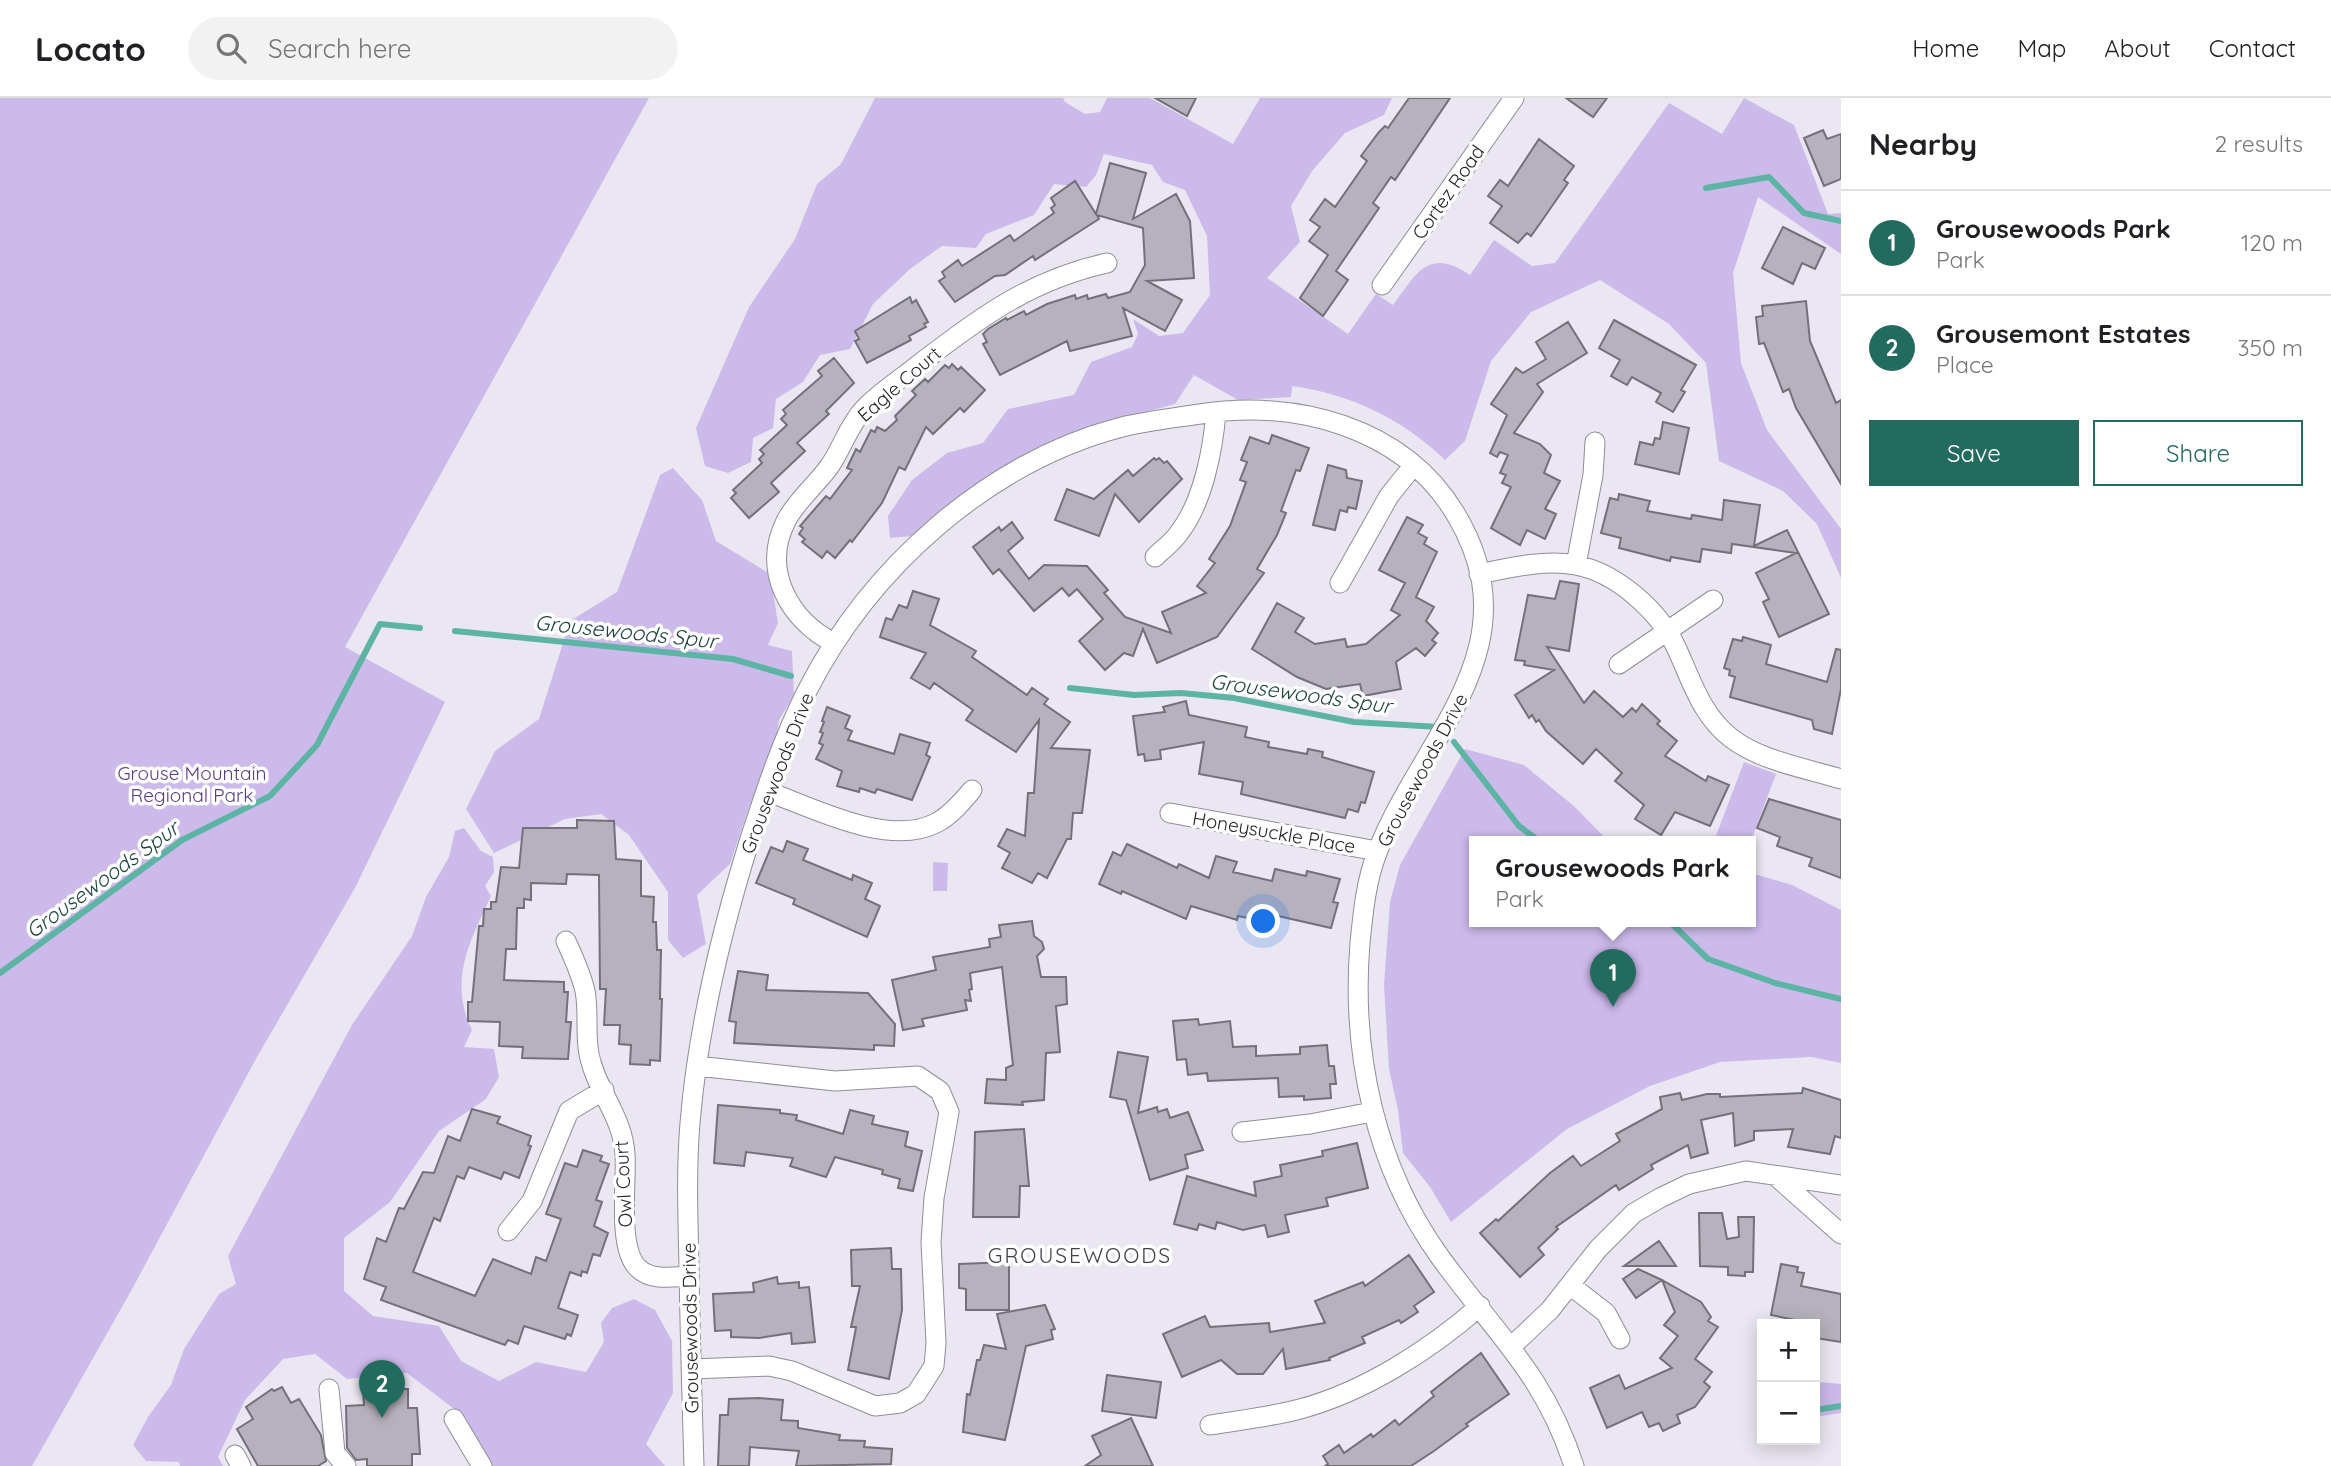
<!DOCTYPE html>
<html lang="en">
<head>
<meta charset="utf-8">
<style>
  :root { --surface:#fff; --page:#f2f2f2; --text:#202124; --muted:#757577; --line:#e0e0e0; --accent:#246b5f }
  body { margin:0; font-family:Quicksand,sans-serif; background:var(--page); color:var(--text) }
  .controls { position:absolute; right:21px; bottom:21px; display:grid; overflow:hidden; border-radius:0px; box-shadow:0 4px 18px #0003 }
  .controls button { width:63px; height:63px; display:grid; place-items:center; padding:0; border:0; border-bottom:2px solid var(--line); background:var(--surface); color:var(--text); font:35px sans-serif }
  .you { position:absolute; left:1264px; top:824px; width:24px; height:24px; margin:-18px; border:5px solid #fff; border-radius:50%; background:#1a73e8; box-shadow:0 0 0 10px #1a73e833 }
  .badge { display:grid; place-items:center; width:46px; height:46px; border-radius:50%; background:var(--accent); color:#fff; font-size:23px; font-weight:700 }
  .pin { position:absolute; translate:-50% -58px; filter:drop-shadow(0 2px 4px #0008) }
  .pin::after { content:''; position:absolute; top:37px; width:24px; height:21px; background:inherit; clip-path:polygon(0 0,100% 0,50% 100%) }
  .popup { position:absolute; left:1469px; top:738px; width:287px; height:91px; box-sizing:border-box; display:grid; place-content:center; border-radius:0px; background:var(--surface); filter:drop-shadow(0 2px 5px #0005); font-size:23px; white-space:nowrap; color:var(--muted) }
  .popup b { font-size:26px; color:var(--text) }
  .popup::after { content:''; position:absolute; left:50%; top:100%; margin-left:-14px; border:14px solid transparent; border-top-color:var(--surface) }
  .list { margin:0; padding:0; list-style:none }
  h2 { display:flex; justify-content:space-between; align-items:center; height:91px; margin:0; padding:0 28px; font-size:30px }
  h2 small { font-size:23px; font-weight:400; color:var(--muted) }
  .list li { display:grid; grid-template-columns:46px 1fr auto; gap:21px; align-items:center; box-sizing:border-box; height:105px; padding:0 28px; border-top:2px solid var(--line) }
  .list b { display:block; font-size:26px; white-space:nowrap }
  .list p { margin:0; font-size:23px; white-space:nowrap; color:var(--muted) }
  .list em { font-size:23px; font-style:normal; color:var(--muted) }
  .actions { display:flex; gap:14px; padding:21px 28px }
  .actions a { flex:1; padding:16px 0; border:2px solid var(--accent); border-radius:0px; text-align:center; font-size:24px; color:var(--accent) }
  .actions .main { background:var(--accent); color:#fff }
  .icon { flex:none; width:38px; height:38px; fill:none; stroke:currentColor; stroke-width:2; stroke-linecap:round; stroke-linejoin:round }
  .map { position:relative; flex:none; width:1841px; height:1368px; overflow:hidden }
  header { display:flex; align-items:center; gap:42px; box-sizing:border-box; height:98px; padding:0 35px; background:var(--surface); border-bottom:2px solid var(--line) }
  header strong { font-size:33px }
  nav { display:flex; gap:38px; margin-inline-start:auto; font-size:24px }
  .search { width:490px; height:63px; background:var(--page); display:flex; align-items:center; gap:18px; box-sizing:border-box; padding:0 24px; border-radius:38px; color:var(--muted); font-size:26px }
  main { display:flex }
  aside { flex:1; background:var(--surface) }
  .map>svg:first-child { display:block }
  .green { fill:#ccbaeb }
  .lines { fill:none; stroke-linecap:round; stroke-linejoin:round }
  .stream { stroke:#5eb4a4; stroke-width:6 }
  .building { fill:#b6b2bd; stroke:#73707a; stroke-width:2 }
  .minor-casing { stroke:#918d98; stroke-width:21 }
  .minor { stroke:#fff; stroke-width:19 }
  .labels { text-anchor:middle; dominant-baseline:central; stroke-width:7; stroke-linejoin:round; paint-order:stroke }
  .street-label { font-size:19px; fill:#262429; stroke:#fff }
  .park-label { font-size:19px; fill:#5a3b82; stroke:#fff }
  .water-label { font-size:21px; font-style:italic; fill:#1e453e; stroke:#fff }
  .neighbourhood-label { font-size:21px; letter-spacing:2px; fill:#423e48; stroke:#fff }
</style>
</head>
<body>
<header>
<strong>Locato</strong>
<div class="search"><svg class="icon" aria-label="search" viewBox="0 0 24 24"><circle cx="10" cy="10" r="6"/><path d="M15 15l6 6"/></svg>Search here</div>
<nav><a>Home</a><a>Map</a><a>About</a><a>Contact</a></nav>
</header>
<main>
<div class="map">
<svg width="1841" height="1368" viewBox="0 0 1841 1368">
  <rect width="100%" height="100%" fill="#ebe7f2"/>
  <path class="green" d="M0,0H649L345,549L445,604L355,790L257,959L131,1193L32,1368H0Z
    M875,0H1063L1065,4L1085,16L1100,14L1107,0H1150L1233,46L1260,0H1392L1384,17L1345,35L1312,73L1291,108L1300,144L1267,180L1348,236L1376,196L1393,207C1417,175 1428,149 1470,177L1494,142L1532,168L1555,165L1669,5L1722,36L1744,0L1794,27L1828,116L1841,115V156L1758,99L1733,175L1741,265L1767,332L1841,431V480L1817,426L1783,393L1719,363L1706,265L1669,226L1600,182L1531,214L1491,263L1465,343L1445,362C1403,321 1350,296 1292,288L1291,299L1238,302L1194,277L1175,306L1115,322L937,420L912,438L890,440L888,418L912,382L947,355L983,345L1008,311L1074,297L1091,264L1132,249L1138,236L1133,221L1159,238L1183,235L1210,197L1207,138L1185,92L1163,84L1152,67L1104,56L1096,77L1086,89L1054,86L1034,117L986,136L976,150L942,148L910,171L873,206L850,251L820,257L803,284L776,301L773,330L753,340L751,364L728,375L705,368L696,330L749,209L795,141L817,86L841,66Z
    M673,370L702,402L716,443L770,476L778,525L768,547L792,553L794,597L779,622L776,646L749,709L730,766L697,797L706,846L683,860L668,842V794L629,737L601,716L565,721L494,755L466,711L495,653L539,621L570,523L617,494L660,377Z
    M1465,651L1524,667L1575,709L1608,743H1475V823H1751V775L1792,787L1841,812V965L1811,959L1720,964L1650,988L1567,1031L1451,1124L1430,1089L1403,1055L1398,1012L1389,971L1384,887L1390,804L1400,767Z
    M1744,664L1776,676L1751,743H1714Z
    M464,730L481,753L493,759L494,774L485,788L491,798C470,843 448,883 472,932L464,949L494,951L499,979L486,1001L439,1033L390,1104L344,1140V1193L373,1218L439,1228L461,1263L499,1283L536,1264L586,1274L604,1244L601,1225L612,1210L634,1201L655,1212L672,1243L673,1295L646,1346L665,1368H488L466,1320L407,1275L347,1281L315,1256L283,1261L245,1302L218,1359L223,1368H180L179,1364L146,1363L133,1347L148,1319L171,1287L184,1251L219,1196L236,1186L228,1158L352,927L412,838L426,799L449,759L455,733Z
    M933,764L948,765L947,793H933Z
    M1819,1284L1841,1286V1315L1815,1319V1288Z"/>
  <g class="lines">
    <path class="stream" d="M1706,90L1769,79L1804,115L1841,123
      M455,533L733,561L791,578
      M1070,590L1134,597L1181,595L1234,600L1354,624L1439,629
      M1454,644L1519,728L1539,743
      M1669,823L1708,861L1775,885L1841,901
      M0,875L182,742L270,698L317,647L380,526L420,530
      M1815,1312L1841,1308"/>
  </g>
  <path class="building" d="M1155,0H1196L1187,18Z
    M1409,0H1450L1395,82L1391,79L1373,105L1379,110L1336,173L1348,182L1323,218L1300,200L1328,157L1309,143L1320,129L1310,122L1325,101L1335,109L1367,63L1361,58L1379,34L1385,28L1388,30Z
    M1566,0H1607L1593,19Z
    M1823,32L1827,41L1841,36V81L1824,88L1804,40Z
    M1539,41L1574,68L1564,82L1568,85L1541,124L1531,138L1527,135L1518,145L1490,125L1502,108L1488,98L1500,82L1508,88Z
    M1110,65L1146,75L1133,121L1176,96L1190,123L1194,180L1147,183L1182,202L1165,233L1123,210L1132,238L1070,253L1067,243L1000,277L983,246L987,244L983,236L988,231L1006,220L1007,222L1024,213L1026,217L1047,206L1075,197L1076,201L1087,197L1088,201L1106,196L1108,200L1130,194L1145,167L1143,130L1097,117L1099,121L1035,162L1033,158L1005,177L995,178L955,204L939,183L945,179L942,174L958,162L962,168L1010,137L1014,143L1054,115L1051,110L1055,107L1051,100L1075,83L1096,116Z
    M1783,129L1825,150L1815,171L1802,165L1793,186L1762,170Z
    M910,199L912,205L916,202L928,224L924,226L926,229L909,238L911,242L867,265L855,243L859,241L855,233Z
    M1806,203L1810,243L1836,305L1841,302V386L1796,310L1789,291L1783,294L1764,245L1759,246L1756,219L1763,218L1762,208Z
    M1614,222L1696,267L1681,292L1685,294L1673,314L1656,304L1661,295L1632,279L1627,287L1611,278L1620,262L1599,250Z
    M1568,224L1587,255L1537,286L1543,294L1514,335L1540,346L1551,357L1544,375L1560,383L1545,411L1556,416L1545,441L1527,432L1520,447L1491,430L1511,389L1502,385L1506,377L1500,375L1508,357L1500,354L1497,359L1490,355L1507,317L1491,306L1516,270L1523,275L1546,261L1536,244Z
    M834,260L854,285L826,313L829,316L797,345L805,353L771,385L779,394L749,420L731,400L736,395L733,392L762,365L759,361L764,356L760,352L787,327L781,321L786,316L783,312L822,278L818,273Z
    M952,266L958,272L961,269L985,292L964,314L960,310L933,336L926,329L905,372L899,369L882,405L852,444L850,442L835,460L827,453L822,460L802,444L805,441L799,436L803,430L800,428L826,398L830,401L852,372L847,370L856,351L860,354L871,332L875,334L877,329L885,333L897,322L895,318L916,297L912,293L925,281L928,284L945,267L949,270Z
    M1663,324L1689,330L1679,376L1635,366L1640,344L1653,347L1655,340L1660,341Z
    M1272,337L1309,350L1300,373L1296,372L1281,413L1286,415L1277,437L1257,471L1264,475L1217,539L1157,565L1143,531L1133,558L1124,555L1105,572L1079,543L1103,521L1077,491L1069,498L1062,490L1034,513L999,471L993,476L973,449L999,429L1001,433L1012,424L1023,440L1008,453L1029,481L1044,467L1087,468L1108,492L1104,495L1125,519L1171,535L1162,514L1206,495L1197,488L1215,465L1209,461L1230,428L1246,384L1240,382L1247,364L1241,362L1250,339L1269,346Z
    M1154,360L1156,362L1159,360L1164,365L1167,363L1182,381L1139,424L1115,396L1099,438L1055,422L1067,391L1094,401L1128,372L1133,378Z
    M1328,367L1346,372L1347,380L1362,383L1356,411L1348,409L1347,414L1340,412L1335,432L1313,427Z
    M1619,396L1650,403L1647,413L1691,421L1692,417L1722,422L1724,402L1760,407L1754,448L1787,432L1829,516L1779,539L1763,504L1769,501L1756,475L1796,455L1732,446L1731,455L1702,451L1700,464L1671,459L1670,463L1619,450L1621,440L1601,435L1610,400L1618,402Z
    M1407,419L1423,427L1418,435L1427,440L1424,446L1437,454L1416,499L1434,509L1426,523L1438,535L1432,542L1436,545L1425,558L1416,550L1396,564L1401,591L1363,598L1360,586L1326,591L1297,579L1252,551L1277,505L1304,520L1295,534L1315,546L1345,541L1347,549L1366,546L1400,517L1391,512L1405,485L1379,472Z
    M1560,483L1579,486L1569,553L1547,549L1584,605L1594,593L1623,619L1632,610L1636,614L1642,606L1660,623L1657,626L1677,643L1665,658L1706,683L1708,678L1729,687L1710,728L1675,714L1661,737L1635,721L1644,707L1615,683L1622,675L1596,651L1583,666L1546,633L1539,622L1536,624L1532,617L1529,620L1515,597L1554,572L1524,567L1525,563L1515,562L1528,497L1555,501Z
    M913,493L939,501L930,527L976,553L972,559L1027,597L1032,590L1048,601L1044,606L1070,624L1051,650L1090,652L1082,715H1073L1071,741H1067L1047,780L1038,775L1032,785L1002,770L1010,755L998,748L1007,731L1025,738L1028,695H1034L1039,622L1016,654L966,622L973,612L934,585L930,591L911,580L926,555L880,539L886,520L892,522L899,507L907,510Z
    M1743,539L1771,547L1766,566L1827,584L1836,551L1841,552V591L1832,636L1814,631L1812,622L1730,599L1735,579L1729,577L1730,572L1724,570L1733,541L1742,543Z
    M1186,603L1189,617L1247,629L1245,639L1269,644L1268,649L1307,656L1308,651L1323,654L1322,659L1374,674L1365,705L1361,704L1358,714L1348,711L1345,720L1241,696L1243,684L1199,676L1204,644L1160,652L1161,661L1145,663L1144,656L1138,657L1133,618L1165,614L1163,609Z
    M827,609L850,618L845,630L852,633L848,642L894,656L900,636L930,645L926,657L930,659L912,702L877,691L875,695L860,690L859,694L837,688L842,673L816,661L823,647L819,645L823,635L820,634L824,624L822,623Z
    M1769,701L1841,722V780L1809,768L1812,760L1777,748L1780,739L1757,730Z
    M577,722L614,723L616,761L641,763V798L654,799L653,824H656L657,852H661L660,901H662L660,963L650,962V967L630,966L631,947L619,946L620,927H604L606,891H600L599,777L567,776L566,786L531,785V802L524,801V810H517L516,851H506L504,882L564,884V894H568L566,924H571L568,961L522,960L523,949L499,948L500,924L468,923V904H472L479,828H483L484,811H491V804H496L501,769L519,770L523,730H577Z
    M787,743L808,751L803,762L852,782L853,777L872,785L865,801L880,808L867,839L793,806L795,801L756,785L771,749L783,754Z
    M1127,746L1177,770L1179,766L1209,780L1216,758L1237,764L1233,774L1272,783L1275,771L1306,778L1307,773L1340,781L1333,804L1338,805L1331,830L1278,818L1276,826L1238,818L1237,822L1191,808L1186,821L1122,793L1121,796L1099,786L1113,754L1121,758Z
    M1032,823L1034,838L1042,844L1044,851L1037,858L1041,879H1066L1067,906L1056,908L1060,954L1046,955L1044,1002L1022,1004L1023,1007L985,1005L987,981L1006,982V970L1013,967L1002,869L970,875L972,891L969,892L971,903L965,902L967,912L922,921L924,928L903,932L892,882L936,872L933,859L990,849L989,841L1001,839L999,827Z
    M738,873L768,877L766,892L868,895L895,926L894,948L874,947V952L734,945L736,924L729,923Z
    M1198,921L1199,927L1230,923L1233,949L1256,948V958L1300,956V949L1327,947L1329,968H1334L1336,986H1330L1331,1000L1304,1002V998L1279,999L1278,980L1208,983L1207,975L1188,977L1186,961L1177,962L1173,923Z
    M1118,954L1148,959L1138,1015L1157,1009L1158,1014L1167,1011L1170,1020L1188,1014L1203,1052L1185,1057L1188,1070L1150,1082L1126,1002L1110,999Z
    M1803,990L1841,1002V1040L1835,1038L1830,1056L1788,1049L1793,1031L1754,1033V1042L1735,1048L1733,1015L1701,1022L1708,1055L1691,1060L1688,1047L1651,1067L1653,1071L1619,1092L1616,1087L1556,1129L1558,1131L1538,1150L1544,1157L1520,1179L1480,1135L1496,1121L1498,1123L1550,1075L1573,1058L1581,1068L1620,1043L1616,1036L1662,1011L1660,999L1680,995L1682,1002L1707,996H1720V999L1802,995Z
    M718,1007L780,1012V1015L797,1017L796,1022L843,1036L850,1012L874,1018L872,1026L908,1034L905,1048L922,1053L913,1093L898,1090L900,1081L882,1076L883,1072L835,1059L826,1079L790,1068L793,1060L746,1054L744,1068L714,1065Z
    M472,1011L500,1019L497,1025L531,1038L528,1047L531,1048L519,1080L504,1074L501,1081L469,1069L464,1081L457,1078L440,1123L434,1120L413,1174L475,1198L493,1161L531,1176L536,1159L546,1163L561,1121L546,1116L565,1065L577,1069L583,1052L602,1058L600,1063L609,1066L596,1102L602,1104L594,1128L608,1135L600,1158L593,1156L587,1175L582,1173L581,1178L570,1174L558,1210L578,1217L571,1238L567,1236L565,1241L524,1228L518,1246L508,1242L505,1247L381,1202L386,1189L364,1181L377,1140L386,1144L399,1110L404,1111L423,1074L434,1075L448,1038L460,1043Z
    M1024,1031L1029,1088H1020L1019,1119H973L975,1034Z
    M1357,1045L1368,1090L1326,1100L1328,1108L1285,1117L1289,1134L1268,1139L1265,1127L1243,1132L1217,1124L1215,1131L1199,1126L1197,1132L1174,1126L1187,1078L1256,1098L1254,1084L1282,1078L1280,1067L1323,1058L1322,1053Z
    M1699,1115H1722L1727,1141L1739,1139L1738,1119H1754L1753,1174H1745V1178L1728,1177V1169L1700,1168Z
    M1659,1143L1676,1168H1624Z
    M891,1150L892,1171H901L902,1212L889,1281L848,1272L855,1235L856,1229H851L860,1188H852L851,1152Z
    M1409,1157L1434,1194L1414,1208L1418,1214L1401,1225L1399,1222L1362,1239L1365,1245L1329,1260L1330,1262L1286,1271L1283,1251L1263,1276H1237L1221,1262L1182,1279L1163,1236L1205,1218L1210,1229L1269,1225L1270,1234L1325,1225L1315,1203L1363,1184L1365,1188Z
    M1009,1164V1212H966V1191L959,1190V1166Z
    M1781,1166L1798,1169L1797,1174L1804,1175L1801,1188L1841,1196V1244L1815,1240V1226L1771,1217Z
    M1638,1171L1662,1182L1636,1200L1623,1181Z
    M777,1179L778,1186L799,1184V1190L809,1189L815,1244L792,1246L791,1235L759,1240L731,1239V1232L715,1233L713,1196L754,1194L753,1185Z
    M1662,1182L1701,1204L1711,1219L1708,1223L1718,1229L1695,1261L1712,1274L1704,1284L1710,1289L1695,1309L1677,1317L1680,1325L1663,1333L1659,1325L1649,1329L1642,1314L1607,1330L1590,1290L1619,1277L1625,1291L1672,1270L1660,1260L1678,1238L1664,1227L1675,1214Z
    M1045,1207L1055,1231L1051,1232L1053,1241L1026,1248L1005,1342L963,1334L967,1296L970,1297L977,1262H980L984,1247L1006,1251L997,1216Z
    M1481,1255L1509,1296L1466,1326L1468,1328L1434,1353L1411,1368H1325L1328,1366L1323,1358L1339,1347L1344,1355L1371,1336L1373,1339L1395,1322L1399,1327L1434,1298L1431,1294Z
    M1107,1277L1161,1284L1156,1320L1102,1313Z
    M399,1288V1291H408V1310H417L420,1356H412V1368H367V1361L356,1362L347,1350L346,1308L364,1307L363,1292Z
    M282,1289L291,1305L299,1301L321,1337L326,1363L318,1368H258L237,1331L253,1321L246,1309L272,1291L274,1293Z
    M759,1300L783,1302L781,1322L798,1323V1330L840,1337L839,1342L865,1343L864,1349L892,1351L891,1366L796,1368L799,1353L750,1349L749,1368H718L720,1317H728L729,1301Z
    M1131,1320L1153,1368H1085L1101,1357L1092,1338Z"/>
  <g class="lines">
    <g class="minor-casing">
      <path id="minor" d="M1382,187L1514,0
        M1155,459C1163,451 1173,444 1179,435C1203,404 1213,352 1216,314
        M1576,467L1593,377L1595,344
        M1479,476C1508,470 1546,461 1575,467C1616,474 1659,513 1676,549C1691,581 1701,617 1731,640C1761,663 1805,670 1841,681
        M1340,485L1389,398L1413,368
        M834,545C789,522 761,472 786,423C796,403 816,387 829,369C842,351 848,328 864,311C880,294 901,281 918,267C979,220 1030,182 1107,165
        M1619,566L1713,502
        M766,693C812,709 888,750 936,725C950,718 962,704 972,692
        M1170,715L1377,753
        M566,843C573,859 581,875 585,893C589,913 585,936 589,956C596,992 623,1019 625,1056C627,1084 617,1150 638,1170C651,1183 673,1179 689,1178
        M1242,1034L1310,1026L1372,1014
        M1778,1080L1841,1136
        M508,1133L532,1103L569,1013L604,992
        M1570,1187L1606,1215L1620,1241
        M1512,1248L1550,1212L1598,1151L1634,1115L1660,1100L1689,1086L1746,1073L1841,1087
        M691,1271L769,1268L792,1273L875,1308L900,1305L916,1296L934,1268L936,1245L931,1144L934,1100L949,1014L940,993L918,978L835,983L697,968
        M329,1291L335,1355L346,1368
        M454,1321L482,1368
        M1210,1327C1240,1322 1270,1319 1300,1311C1364,1294 1430,1252 1480,1208
        M235,1357L241,1368
        M694,1368C692,1302 690,1236 689,1170C688,1122 686,1073 690,1025C698,928 721,834 750,741C766,692 783,640 807,593C869,471 987,364 1122,329C1147,323 1174,320 1200,316C1294,301 1402,328 1455,415C1537,550 1421,639 1377,755C1366,783 1363,815 1360,845C1351,954 1375,1069 1440,1159C1494,1234 1544,1275 1574,1368"/>
    </g>
    <use href="#minor" class="minor"/>
  </g>
  <g class="labels">
    <g class="street-label">
      <text transform="translate(1448 94) rotate(-55)">Cortez Road</text>
      <text transform="translate(899 286) rotate(-41)">Eagle Court</text>
      <text transform="translate(1422 672) rotate(-62)">Grousewoods Drive</text>
      <text transform="translate(777 675) rotate(-69)">Grousewoods Drive</text>
      <text transform="translate(1274 734) rotate(10)">Honeysuckle Place</text>
      <text transform="translate(623 1086) rotate(-93)">Owl Court</text>
      <text transform="translate(690 1230) rotate(-91)">Grousewoods Drive</text>
    </g>
    <g class="park-label">
      <text x="192" y="675">Grouse Mountain<tspan x="192" dy="22">Regional Park</tspan></text>
    </g>
    <g class="water-label">
      <text transform="translate(626 533) rotate(6)">Grousewoods Spur</text>
      <text transform="translate(1301 595) rotate(8)">Grousewoods Spur</text>
      <text transform="translate(102 781) rotate(-36)">Grousewoods Spur</text>
    </g>
    <g class="neighbourhood-label">
      <text x="1080" y="1157">GROUSEWOODS</text>
    </g>
  </g>
</svg>
<div class="controls">
<button>+</button>
<button>−</button>
</div>
<div class="you"></div>
<div class="pin badge" style="left:1613px;top:909px">1</div>
<div class="popup"><b>Grousewoods Park</b>Park</div>
<div class="pin badge" style="left:382px;top:1320px">2</div>
</div>
<aside>
<h2>Nearby<small>2 results</small></h2>
<ul class="list">
<li><span class="badge">1</span><div><b>Grousewoods Park</b><p>Park</p></div><em>120 m</em></li>
<li><span class="badge">2</span><div><b>Grousemont Estates</b><p>Place</p></div><em>350 m</em></li>
</ul>
<div class="actions"><a class="main">Save</a><a>Share</a></div>
</aside>
</main>
</body>
</html>
